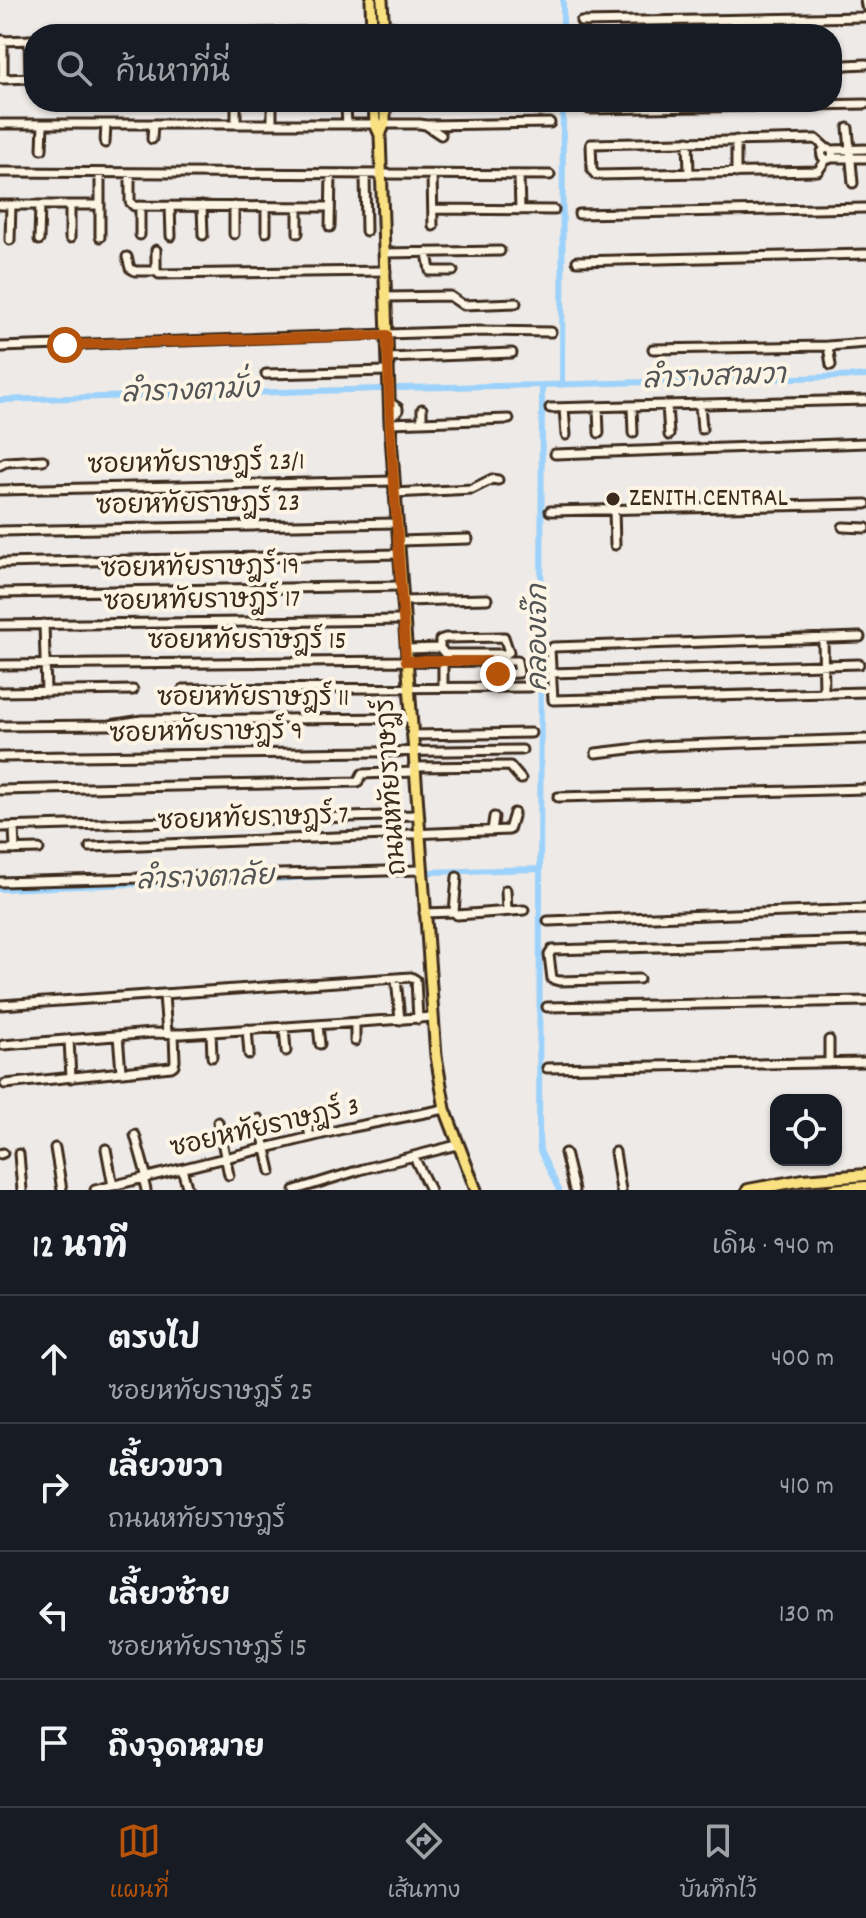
<!DOCTYPE html>
<html lang="th">
<head>
<meta charset="utf-8">
<style>
  :root { --surface:#171b24; --page:#20242c; --text:#f1f3f6; --muted:#9ea1a6; --line:#363941; --accent:#b45309 }
  body { margin:0; font-family:Dekko,"Playpen Sans Thai",sans-serif; background:var(--page); color:var(--text) }
  .controls { position:absolute; right:24px; bottom:24px; display:grid; overflow:hidden; border-radius:16px; box-shadow:0 2px 6px #0004 }
  .controls button { width:72px; height:72px; display:grid; place-items:center; padding:0; border:0; border-bottom:2px solid var(--line); background:var(--surface); color:var(--text); font:40px sans-serif }
  .stop { position:absolute; width:24px; height:24px; margin:-18px; border:6px solid #b45309; border-radius:50%; background:#fff }
  .stop.end { background:#b45309; border-color:#fff; box-shadow:0 2px 8px #0008 }
  .list { margin:0; padding:0; list-style:none }
  h2 { display:flex; justify-content:space-between; align-items:center; height:104px; margin:0; padding:0 32px; font-size:34px }
  h2 small { font-size:26px; font-weight:400; color:var(--muted) }
  .list li { display:grid; grid-template-columns:52px 1fr auto; gap:24px; align-items:center; box-sizing:border-box; height:128px; padding:0 32px; border-top:2px solid var(--line) }
  .list b { display:block; font-size:30px; white-space:nowrap }
  .list p { margin:0; font-size:26px; white-space:nowrap; color:var(--muted) }
  .list em { font-size:26px; font-style:normal; color:var(--muted) }
  .icon { flex:none; width:44px; height:44px; fill:none; stroke:currentColor; stroke-width:2; stroke-linecap:round; stroke-linejoin:round }
  .map { position:relative; flex:none; width:866px; height:1190px; overflow:hidden }
  .search { position:absolute; background:var(--surface); box-shadow:0 2px 6px #0004; left:24px; right:24px; top:24px; height:88px; display:flex; align-items:center; gap:20px; box-sizing:border-box; padding:0 28px; border-radius:32px; color:var(--muted); font-size:30px }
  .sheet { height:616px; background:var(--surface) }
  nav { display:flex; justify-content:space-around; align-items:center; box-sizing:border-box; height:112px; border-top:2px solid var(--line); background:var(--surface); font-size:22px; color:var(--muted) }
  nav a { display:grid; justify-items:center; gap:4px }
  nav .on { color:var(--accent) }
  .map>svg:first-child { display:block }
  .lines { fill:none; stroke-linecap:round; stroke-linejoin:round }
  .canal { stroke:#9cd2fb; stroke-width:6 }
  .minor-casing { stroke:#3b2a1e; stroke-width:13 }
  .major-casing { stroke:#3b2a1e; stroke-width:15 }
  .highway-casing { stroke:#3b2a1e; stroke-width:16 }
  .minor { stroke:#fcf5e5; stroke-width:7 }
  .major { stroke:#f9e181; stroke-width:9 }
  .highway { stroke:#f9e181; stroke-width:10 }
  .route { stroke:#b45309; stroke-width:10 }
  .poi-dot { fill:#3b2a1e; stroke:#fcf5e5; stroke-width:3 }
  .labels { text-anchor:middle; dominant-baseline:central; stroke-width:8; stroke-linejoin:round; paint-order:stroke }
  .street-label { font-size:26px; fill:#3b2a1e; stroke:#fcf5e5 }
  .poi-label { font-size:26px; fill:#3b2a1e; stroke:#fcf5e5; text-anchor:start }
  .water-label { font-size:28px; font-style:italic; fill:#535455; stroke:#fcf5e5 }
</style>
</head>
<body>
<div class="map">
<svg width="866" height="1190" viewBox="0 0 866 1190">
  <rect width="100%" height="100%" fill="#eeeae7"/>
  <filter id="ink" filterUnits="userSpaceOnUse"><feTurbulence type="fractalNoise" baseFrequency=".0125" numOctaves="2"/><feDisplacementMap in="SourceGraphic" scale="16" xChannelSelector="R" yChannelSelector="G"/><feConvolveMatrix kernelMatrix="1 2 1 2 8 2 1 2 1" color-interpolation-filters="sRGB"/></filter>
  <g filter="url(#ink)">
    <g class="lines">
      <path class="canal" d="M563,0V34
        M562,385L563,102
        M399,388L542,385
        M0,400L381,389
        M428,872L540,869
        M0,889L371,875
        M559,1190L540,1151L539,1138L542,385L866,376"/>
      <g class="minor-casing">
        <path id="minor" d="M865,0L866,6
          M581,22L866,17
          M383,26C400,26 404,32 415,33C427,34 436,27 447,34
          M224,34L372,30
          M493,34L544,32
          M29,40L30,78
          M0,41L32,40
          M832,71L846,65L866,64
          M2,79L34,78
          M3,79V40
          M236,102V124
          M272,106V124
          M346,108L347,124
          M589,109L866,104
          M0,124H420L426,125L441,135
          M426,125L550,123
          M848,128L853,183
          M152,139L153,124
          M736,140V173
          M688,141L689,173
          M105,143L106,124
          M821.5 154a5.5 5.5 0 1 1 11 0a5.5 5.5 0 1 1-11 0Z
          M42,149L43,124
          M831,150L866,149
          M831,158H866
          M826,160L818,171L596,175L592,170L591,144L816,139L826,148
          M0,172L550,175
          M130,173V202L134,206L330,207
          M365,175L366,231
          M432,175L433,226
          M519,175L520,210
          M0,205H100V173
          M100,205V237
          M170,206L171,236
          M202,206L203,235
          M234,206V234
          M266,207V232
          M298,207V233
          M433,209L554,210
          M579,214L866,208
          M330,227L331,174
          M140,235V206
          M70,238V205
          M10,240L11,205
          M39,240L40,205
          M156,250V271L159,274L386,271
          M427,252L430,271H453
          M385,253L500,251
          M127,257L130,268L135,271H156
          M577,261L866,254
          M386,297L450,296L463,305L516,303
          M0,347L478,331L551,332
          M653,349L828,346
          M388,358L512,353
          M831,365L828,346L866,343
          M266,374L388,371
          M389,402L398,408V411L389,417
          M700,404L702,429
          M667,405L669,435
          M632,406L633,433
          M598,407L599,433
          M550,408L866,400
          M564,408L566,435
          M422,422V409
          M390,423L509,419
          M555,454L866,443
          M0,465L6,462L43,460
          M0,490L393,481
          M394,493L472,489L492,479L498,480
          M614,509L615,545
          M550,511L866,504
          M843,527L866,528
          M0,531L396,523
          M398,541L468,539
          M0,563L398,554
          M0,593L401,586
          M402,601L487,599
          M44,624L46,692
          M0,625L404,620
          M504,637L509,652L505,654H445L440,648V640L445,638Z
          M860,637L553,647L550,650L553,700L866,692
          M823,638L824,692
          M406,649L440,648
          M443,661V687
          M0,665L406,661C443,662 480,661 517,661L519,673L498,674L495,671V661
          M551,673L859,664
          M183,689L530,687
          M0,692L133,690
          M0,726L110,725L142,720L411,718
          M412,735L531,733
          M596,753L655,746L866,739
          M0,757L522,750
          M413,767L510,766L521,779
          M0,790L358,782L362,774L414,772
          M558,797L866,789
          M0,827L417,815
          M14,827L15,850
          M492,831L494,817
          M90,847L509,830L514,813
          M0,850L39,849
          M0,882L421,870
          M506,890L507,911
          M454,912L457,877
          M424,913L454,912L457,915L524,910
          M548,921L866,909
          M396,978L400,1020
          M639,979L559,981L552,979L549,955L552,950L866,941
          M164,995L167,1033
          M1,1005L411,977L416,980L418,1019
          M547,1007L866,1001
          M355,1023V1041
          M318,1025L320,1044
          M284,1027L286,1051
          M247,1029L249,1054
          M211,1032L212,1057
          M118,1036L121,1071
          M69,1040L71,1078
          M3,1045L152,1033L182,1034L433,1017
          M829,1063V1040
          M547,1068L866,1062
          M5,1084L171,1067L174,1065L175,1061L174,1034
          M305,1113L310,1137
          M259,1119L271,1171
          M218,1122L229,1175
          M135,1135L147,1178
          M55,1148L62,1190
          M106,1149L113,1186
          M615,1152L621,1190
          M565,1153L574,1190
          M0,1154L3,1153
          M19,1154L22,1190
          M414,1157L430,1190
          M182,1169L188,1190
          M143,1178L146,1190
          M95,1190L343,1129L445,1109
          M295,1190L363,1169L457,1145"/>
      </g>
      <g class="major-casing">
        <path id="major" d="M371,0L372,34
          M382,0L384,34
          M374,102L375,124L380,135L390,423L436,1056L445,1109L476,1190
          M380,135L385,123V102"/>
      </g>
      <g class="highway-casing">
        <path id="highway" d="M748,1190L803,1180L866,1175
          M832,1190L866,1187"/>
      </g>
      <use href="#minor" class="minor"/>
      <use href="#major" class="major"/>
      <use href="#highway" class="highway"/>
    </g>
  </g>
  <g class="lines" filter="url(#ink)">
    <path class="route" d="M65,345L387,335L390,423L406,661H495V671L498,674"/>
  </g>
  <circle class="poi-dot" cx="613" cy="499" r="8"/>
  <g class="labels">
    <g class="street-label">
      <text transform="translate(196 465) rotate(-1)">ซอยหทัยราษฎร์ 23/1</text>
      <text transform="translate(198 506) rotate(-1)">ซอยหทัยราษฎร์ 23</text>
      <text transform="translate(200 569) rotate(-1)">ซอยหทัยราษฎร์ 19</text>
      <text transform="translate(202 602) rotate(-1)">ซอยหทัยราษฎร์ 17</text>
      <text x="247" y="642">ซอยหทัยราษฎร์ 15</text>
      <text x="253" y="699">ซอยหทัยราษฎร์ 11</text>
      <text transform="translate(206 734) rotate(-1)">ซอยหทัยราษฎร์ 9</text>
      <text transform="translate(393 787) rotate(-94)">ถนนหทัยราษฎร์</text>
      <text transform="translate(253 820) rotate(-2)">ซอยหทัยราษฎร์ 7</text>
      <text transform="translate(265 1129) rotate(-13)">ซอยหทัยราษฎร์ 3</text>
    </g>
    <g class="poi-label">
      <text x="629" y="499">ZENITH CENTRAL</text>
    </g>
    <g class="water-label">
      <text transform="translate(714 380) rotate(-2)">ลำรางสามวา</text>
      <text transform="translate(190 394) rotate(-2)">ลำรางตามั่ง</text>
      <text transform="translate(541 638) rotate(-90)">คลองเจ๊ก</text>
      <text transform="translate(205 881) rotate(-2)">ลำรางตาลัย</text>
    </g>
  </g>
</svg>
<div class="controls">
<button><svg class="icon" aria-label="locate" viewBox="0 0 24 24"><circle cx="12" cy="12" r="6"/><path d="M12 2v4M12 18v4M2 12h4M18 12h4"/></svg></button>
</div>
<div class="stop" style="left:65px;top:345px"></div>
<div class="stop end" style="left:498px;top:674px"></div>
<div class="search"><svg class="icon" aria-label="search" viewBox="0 0 24 24"><circle cx="10" cy="10" r="6"/><path d="M15 15l6 6"/></svg>ค้นหาที่นี่</div>
</div>
<section class="sheet">
<h2>12 นาที<small>เดิน · 940 m</small></h2>
<ul class="list">
<li><svg class="icon" aria-label="ahead" viewBox="0 0 24 24"><path d="M12 20V5M6 11l6-6 6 6"/></svg><div><b>ตรงไป</b><p>ซอยหทัยราษฎร์ 25</p></div><em>400 m</em></li>
<li><svg class="icon" aria-label="right" viewBox="0 0 24 24"><path d="M7 20v-9h11M14 6l5 5-5 5"/></svg><div><b>เลี้ยวขวา</b><p>ถนนหทัยราษฎร์</p></div><em>410 m</em></li>
<li><svg class="icon" aria-label="left" viewBox="0 0 24 24"><path d="M17 20v-9H6M10 6l-5 5 5 5"/></svg><div><b>เลี้ยวซ้าย</b><p>ซอยหทัยราษฎร์ 15</p></div><em>130 m</em></li>
<li><svg class="icon" aria-label="arrive" viewBox="0 0 24 24"><path d="M6 21V4h12l-3 4 3 4H6"/></svg><div><b>ถึงจุดหมาย</b></div></li>
</ul>
</section>
<nav>
<a class="on"><svg class="icon" aria-label="map" viewBox="0 0 24 24"><path d="M3 6l6-2 6 2 6-2v14l-6 2-6-2-6 2zM9 4v14M15 6v14"/></svg>แผนที่</a>
<a><svg class="icon" aria-label="directions" viewBox="0 0 24 24"><path d="M12 3l9 9-9 9-9-9zM9 14v-3h6M13 9l2 2-2 2"/></svg>เส้นทาง</a>
<a><svg class="icon" aria-label="saved" viewBox="0 0 24 24"><path d="M7 4h10v16l-5-4-5 4z"/></svg>บันทึกไว้</a>
</nav>
</body>
</html>
